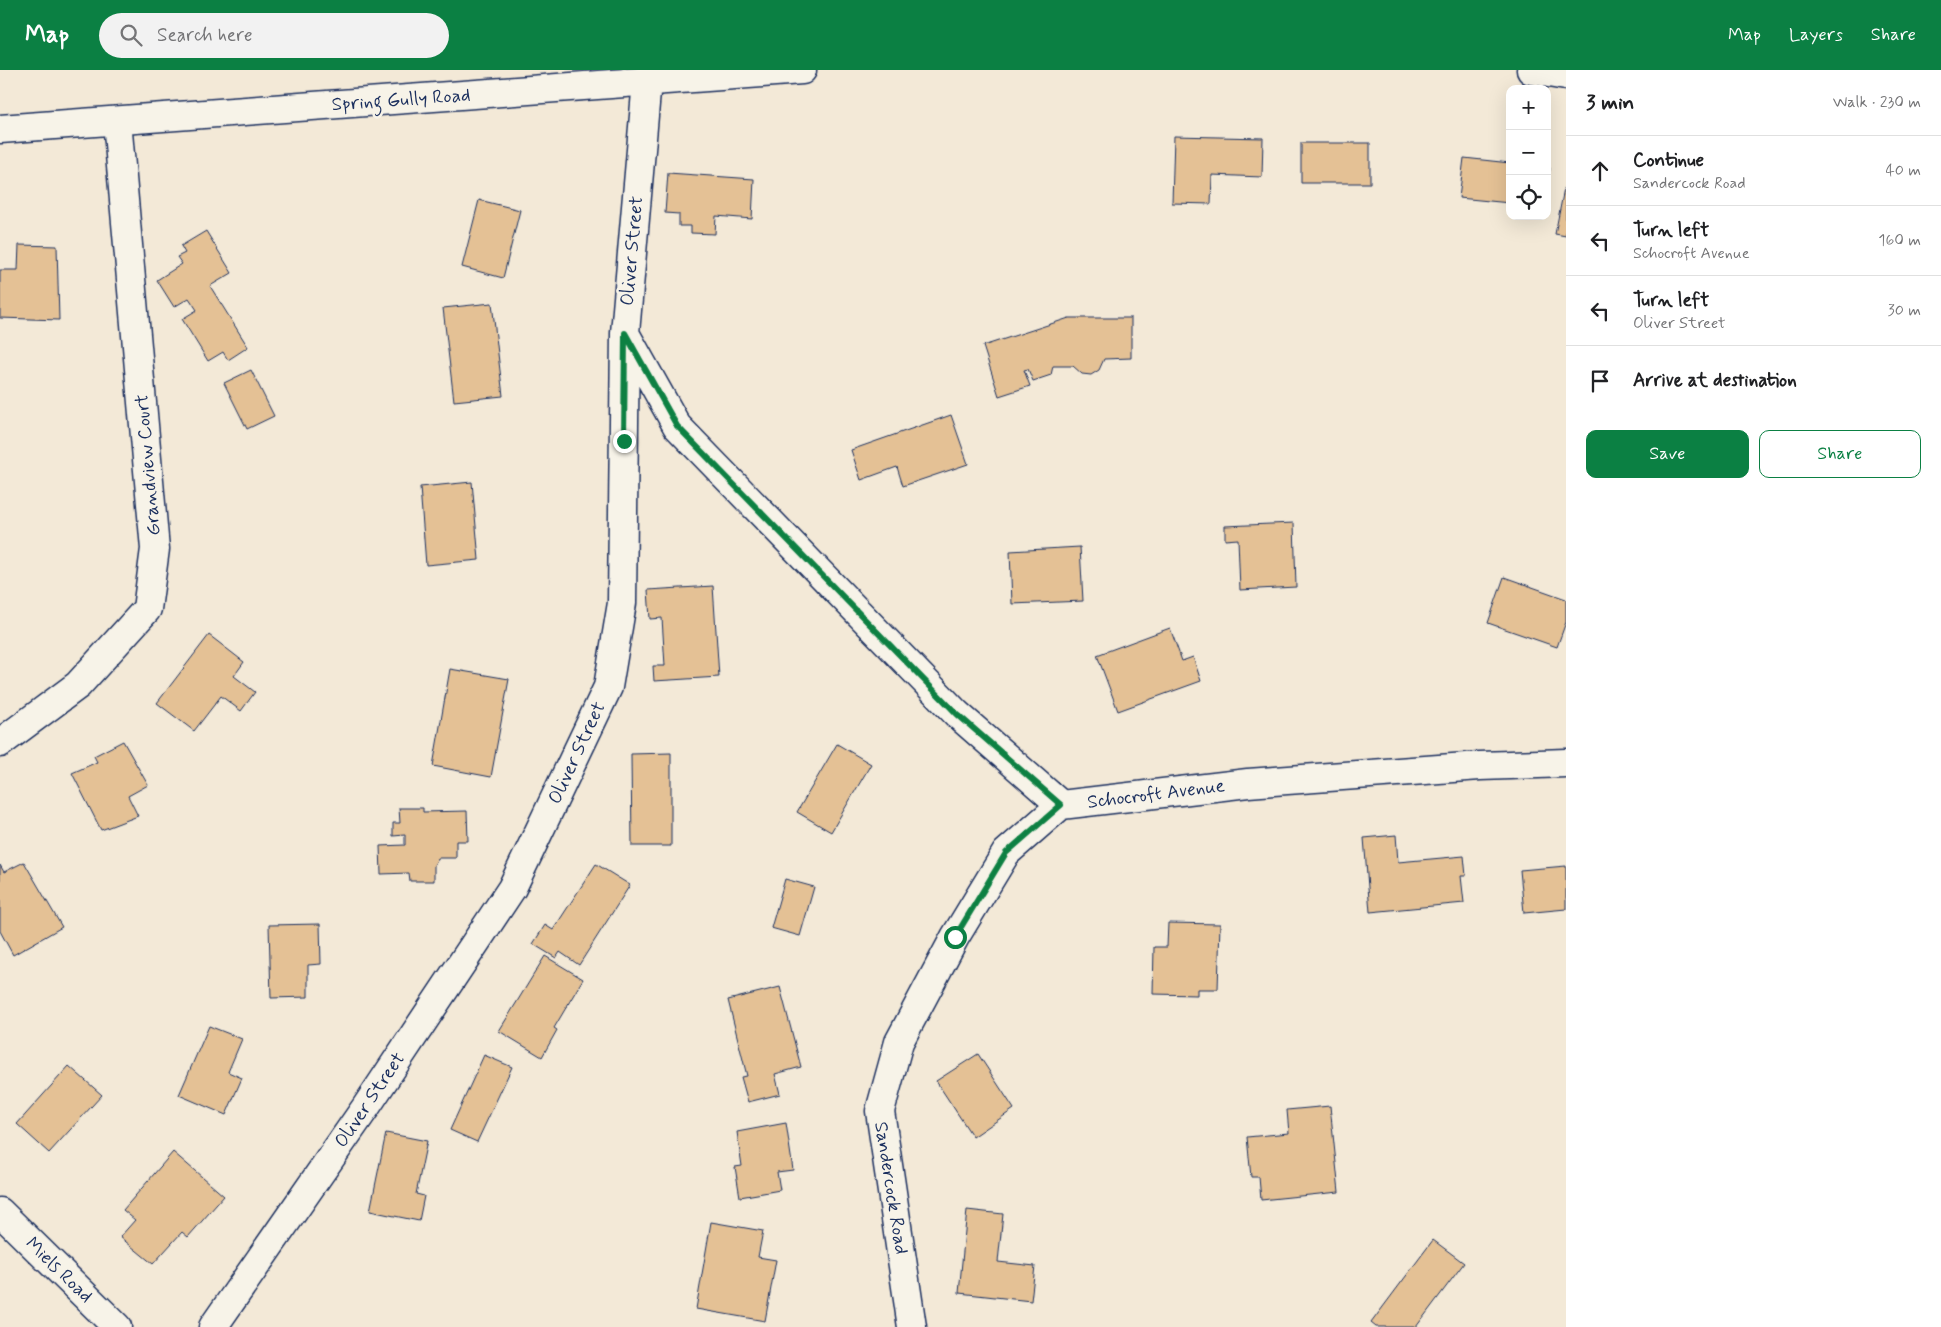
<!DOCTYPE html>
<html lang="en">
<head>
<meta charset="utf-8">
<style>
  :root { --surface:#fff; --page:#f2f2f2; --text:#202124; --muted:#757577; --line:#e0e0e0; --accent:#0b8043 }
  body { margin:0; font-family:Mynerve,sans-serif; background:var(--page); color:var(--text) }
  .controls { position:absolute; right:15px; top:15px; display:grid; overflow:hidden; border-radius:10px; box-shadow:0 5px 20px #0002 }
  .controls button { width:45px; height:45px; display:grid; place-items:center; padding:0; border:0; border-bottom:1px solid var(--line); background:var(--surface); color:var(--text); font:25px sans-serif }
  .stop { position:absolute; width:15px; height:15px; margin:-11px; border:4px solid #0b8043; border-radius:50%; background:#fff }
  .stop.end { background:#0b8043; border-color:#fff; box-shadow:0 1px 5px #0008 }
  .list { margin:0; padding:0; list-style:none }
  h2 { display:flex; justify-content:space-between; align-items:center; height:65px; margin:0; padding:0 20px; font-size:21px }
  h2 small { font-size:16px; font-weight:400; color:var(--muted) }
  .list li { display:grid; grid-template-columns:32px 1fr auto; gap:15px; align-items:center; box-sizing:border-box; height:70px; padding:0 20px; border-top:1px solid var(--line) }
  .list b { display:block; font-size:19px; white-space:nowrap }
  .list p { margin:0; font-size:16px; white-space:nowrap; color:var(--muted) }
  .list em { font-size:16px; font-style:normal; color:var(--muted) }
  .actions { display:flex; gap:10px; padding:15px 20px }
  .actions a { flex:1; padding:11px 0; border:1px solid var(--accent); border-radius:10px; text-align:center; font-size:18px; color:var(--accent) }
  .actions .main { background:var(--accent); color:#fff }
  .icon { flex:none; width:28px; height:28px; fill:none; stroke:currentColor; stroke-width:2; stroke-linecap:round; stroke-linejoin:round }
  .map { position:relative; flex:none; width:1566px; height:1257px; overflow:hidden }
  header { display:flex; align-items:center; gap:30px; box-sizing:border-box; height:70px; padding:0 25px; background:var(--accent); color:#fff }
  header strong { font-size:24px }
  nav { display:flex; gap:28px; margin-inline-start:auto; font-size:18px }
  .search { width:350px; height:45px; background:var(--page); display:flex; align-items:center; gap:12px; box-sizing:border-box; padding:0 18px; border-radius:28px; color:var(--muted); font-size:19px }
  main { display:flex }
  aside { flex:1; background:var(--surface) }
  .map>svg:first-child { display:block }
  .building { fill:#e4c195; stroke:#1b2f5e }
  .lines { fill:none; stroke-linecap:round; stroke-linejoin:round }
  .minor-casing { stroke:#1b2f5e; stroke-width:31 }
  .major-casing { stroke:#1b2f5e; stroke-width:31 }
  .minor { stroke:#f7f3e8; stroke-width:28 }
  .major { stroke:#f7f3e8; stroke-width:28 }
  .route { stroke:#0b8043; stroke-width:6 }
  .labels { text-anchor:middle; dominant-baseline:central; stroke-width:5; stroke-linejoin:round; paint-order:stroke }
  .street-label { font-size:19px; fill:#1b2f5e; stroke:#f7f3e8 }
</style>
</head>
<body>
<header>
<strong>Map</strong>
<div class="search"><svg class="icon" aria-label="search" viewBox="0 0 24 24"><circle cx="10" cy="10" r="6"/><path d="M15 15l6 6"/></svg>Search here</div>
<nav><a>Map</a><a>Layers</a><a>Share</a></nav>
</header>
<main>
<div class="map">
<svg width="1566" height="1257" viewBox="0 0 1566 1257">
  <rect width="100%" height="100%" fill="#f3e9d7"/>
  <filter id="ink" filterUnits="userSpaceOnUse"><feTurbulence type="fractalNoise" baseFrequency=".02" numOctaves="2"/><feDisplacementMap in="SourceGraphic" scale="10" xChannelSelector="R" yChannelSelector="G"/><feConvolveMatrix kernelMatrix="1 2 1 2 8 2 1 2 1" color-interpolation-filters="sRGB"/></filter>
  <g filter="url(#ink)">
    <path class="building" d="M1174,66L1263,68L1262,107L1212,105L1211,134L1172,133Z
      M1301,73H1370V113H1301Z
      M1464,88L1510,93V133L1459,128Z
      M1547,97L1550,98L1547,121Z
      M668,103L754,109L752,149L716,146L715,164L691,163V156H679V144L665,143Z
      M1566,109V166L1555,164Z
      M479,130L520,140L503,208L462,197Z
      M206,161L232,203L210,216L248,277L228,290L223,282L208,291L182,249L197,240L189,228L174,237L157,210L182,194L177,187L185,183L181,176Z
      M19,175L57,176L59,250L0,248V200H18Z
      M492,233L503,326L454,331L443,238Z
      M1069,248H1131V288L1104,289L1099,300L1091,305L1082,304L1073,296H1053L1051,305L1033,311L1028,299L1024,300L1030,316L999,326L983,276Z
      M251,300L274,346L247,359L224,313Z
      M951,345L968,394L903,416L897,397L861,410L851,380Z
      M472,412L479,490L426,495L420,417Z
      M1294,453L1296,517L1240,520L1238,469L1225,470V456Z
      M1080,477L1083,531L1012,534L1010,481Z
      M1504,507L1566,529V552L1557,577L1488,553Z
      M713,516L719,607L654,611L653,596H665L662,548L650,549L648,520Z
      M1170,558L1182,591L1193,587L1201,611L1118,641L1097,585Z
      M209,565L244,592L234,606L255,622L241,641L221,626L194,661L157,633Z
      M450,599L509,609L491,707L433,696Z
      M123,671L148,715L128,726L138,746L101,760L72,703L97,692L94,686Z
      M837,674L871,694L831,762L797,742Z
      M671,683V776H632L631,684Z
      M399,738H423V742L467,741L468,771H456V788H438L434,795V811H410L409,803L381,804L380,776L405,775V765L393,766V753H400Z
      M1396,765L1398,792L1464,786L1466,806H1461L1464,833L1370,842L1364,768Z
      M24,792L62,857L13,885L0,861V795L4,802Z
      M596,794L630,815L579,895L560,882L556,888L533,874L545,855L553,860Z
      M1566,796V839L1524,843L1520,800Z
      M785,809L814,817L800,866L771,858Z
      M1168,853L1220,854L1218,919H1197V925L1153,924L1154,877H1167Z
      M320,854L321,894L308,895V927L271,928L269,855Z
      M545,886L583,909L554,958L557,960L542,987L499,961Z
      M780,917L801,997L775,1004L780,1024L748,1032L741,1007L747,1006L728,930Z
      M209,956L242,969L228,1002L242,1008L226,1045L179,1025Z
      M978,984L1014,1039L973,1067L936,1011Z
      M484,985L512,997L477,1072L450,1060Z
      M69,996L102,1025L49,1083L17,1054Z
      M1330,1036L1339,1122L1261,1130L1259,1107H1251L1247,1067L1289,1063L1287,1040Z
      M786,1053L793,1100L777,1102L780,1120L740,1127L735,1097L742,1096L737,1062Z
      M386,1063L427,1071L416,1124L424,1126L419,1151L370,1141Z
      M173,1082L224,1126L188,1167L182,1162L153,1194L120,1167L135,1150L123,1140Z
      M967,1140L1003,1144L998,1192L1035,1196L1031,1231L959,1223Z
      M711,1152L763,1161L758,1187L776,1190L765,1251L696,1239Z
      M1433,1170L1464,1193L1416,1257H1376L1371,1253Z"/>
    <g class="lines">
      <g class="minor-casing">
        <path id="minor" d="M626,265L677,356L957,644L1061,735L1248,713L1480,696L1566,693
          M0,673L78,615L147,539L155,479L117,51
          M0,1142L117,1257
          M213,1257L366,1037L512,818L608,617L622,533L625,263L647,11
          M912,1257L880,1041L899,972L955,867L1006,783L1061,735"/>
      </g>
      <g class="major-casing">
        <path id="major" d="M1531,0L1566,6
          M0,59L802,0"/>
      </g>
      <use href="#minor" class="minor"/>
      <use href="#major" class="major"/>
    </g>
  </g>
  <g class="lines" filter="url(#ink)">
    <path class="route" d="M624,371L625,263L677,356L957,644L1061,735L1006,783L955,867"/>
  </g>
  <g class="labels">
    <g class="street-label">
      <text transform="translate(401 30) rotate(-4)">Spring Gully Road</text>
      <text transform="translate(632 181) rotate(-85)">Oliver Street</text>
      <text transform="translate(148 395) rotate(-95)">Grandview Court</text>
      <text transform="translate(577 683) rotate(-65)">Oliver Street</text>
      <text transform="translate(1156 724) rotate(-7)">Schocroft Avenue</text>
      <text transform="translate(370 1030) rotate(-56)">Oliver Street</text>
      <text transform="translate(891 1118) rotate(81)">Sandercock Road</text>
      <text transform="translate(59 1200) rotate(44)">Miels Road</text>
    </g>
  </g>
</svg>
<div class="controls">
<button>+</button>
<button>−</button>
<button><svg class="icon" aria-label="locate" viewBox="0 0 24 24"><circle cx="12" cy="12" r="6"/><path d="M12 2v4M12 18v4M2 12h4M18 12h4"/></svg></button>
</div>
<div class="stop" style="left:955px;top:867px"></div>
<div class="stop end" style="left:624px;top:371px"></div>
</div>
<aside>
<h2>3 min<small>Walk · 230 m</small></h2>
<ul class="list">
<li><svg class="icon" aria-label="ahead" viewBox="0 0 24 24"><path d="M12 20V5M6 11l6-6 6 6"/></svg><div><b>Continue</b><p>Sandercock Road</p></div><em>40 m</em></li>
<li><svg class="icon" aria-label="left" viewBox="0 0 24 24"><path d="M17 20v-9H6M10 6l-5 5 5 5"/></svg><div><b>Turn left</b><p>Schocroft Avenue</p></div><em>160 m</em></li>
<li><svg class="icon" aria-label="left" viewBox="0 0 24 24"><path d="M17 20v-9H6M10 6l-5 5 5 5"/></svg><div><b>Turn left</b><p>Oliver Street</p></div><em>30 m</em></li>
<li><svg class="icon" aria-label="arrive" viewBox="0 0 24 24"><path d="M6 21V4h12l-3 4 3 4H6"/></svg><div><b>Arrive at destination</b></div></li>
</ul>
<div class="actions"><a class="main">Save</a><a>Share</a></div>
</aside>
</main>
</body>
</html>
